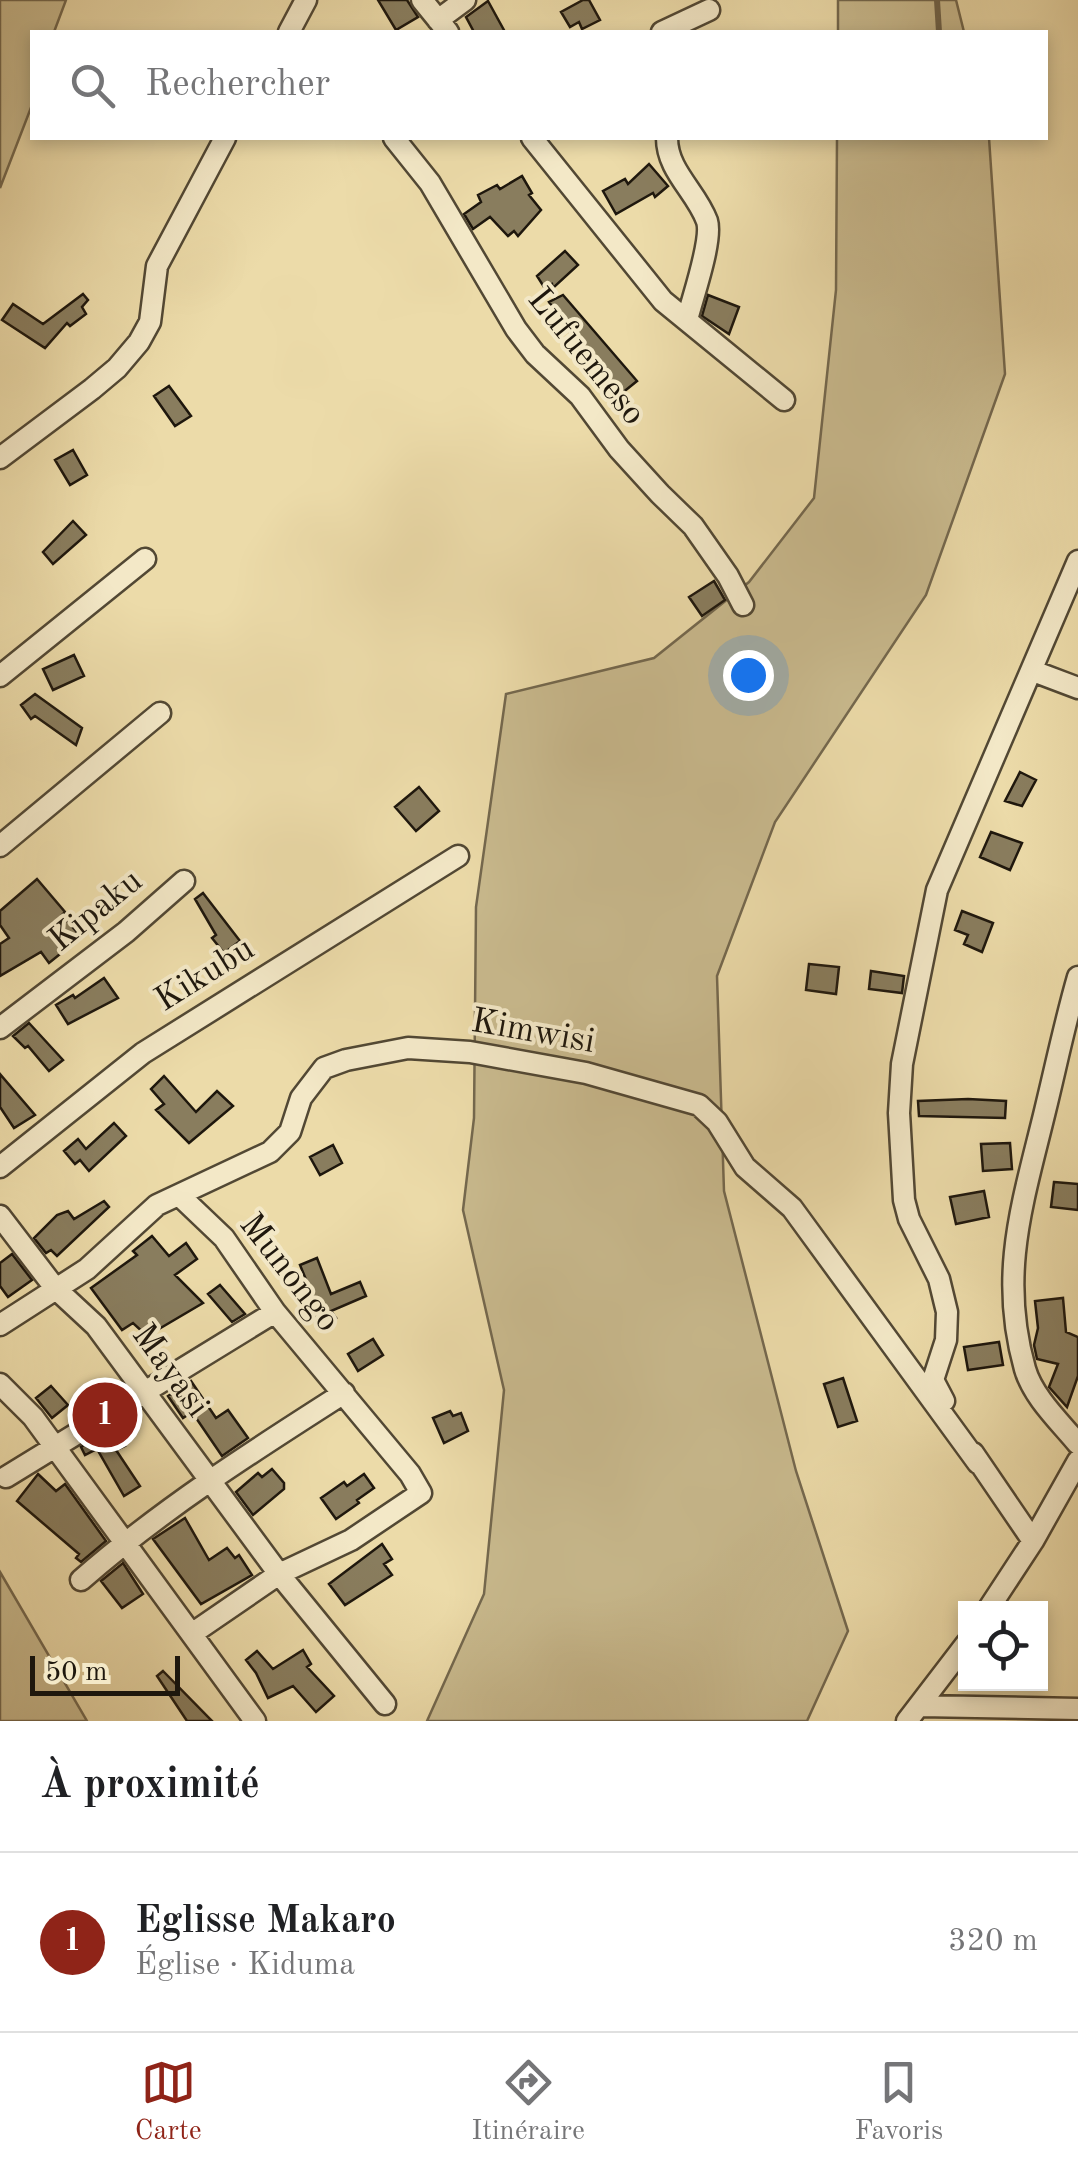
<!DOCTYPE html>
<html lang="fr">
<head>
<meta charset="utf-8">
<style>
  :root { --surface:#fff; --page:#f6f6f6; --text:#202124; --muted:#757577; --line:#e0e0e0; --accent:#8f2418 }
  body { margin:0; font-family:"Old Standard TT",serif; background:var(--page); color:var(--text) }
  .controls { position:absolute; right:30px; bottom:30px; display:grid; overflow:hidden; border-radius:0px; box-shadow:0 5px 15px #0003 }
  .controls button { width:90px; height:90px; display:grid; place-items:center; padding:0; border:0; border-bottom:2px solid var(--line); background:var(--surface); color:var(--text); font:50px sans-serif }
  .scale { position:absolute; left:30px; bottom:25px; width:150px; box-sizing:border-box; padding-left:10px; border:5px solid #1e170d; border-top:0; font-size:28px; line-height:35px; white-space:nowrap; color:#1e170d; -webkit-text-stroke:8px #f3e8c7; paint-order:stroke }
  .you { position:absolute; left:748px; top:675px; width:35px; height:35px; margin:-25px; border:8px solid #fff; border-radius:50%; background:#1a73e8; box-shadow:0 0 0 15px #1a73e833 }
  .badge { display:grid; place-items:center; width:65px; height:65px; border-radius:50%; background:var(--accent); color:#fff; font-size:32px; font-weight:700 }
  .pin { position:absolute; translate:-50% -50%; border:5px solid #fff; box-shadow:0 2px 10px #0006 }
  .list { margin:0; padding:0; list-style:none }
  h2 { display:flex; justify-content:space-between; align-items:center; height:130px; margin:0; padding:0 40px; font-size:42px }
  h2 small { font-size:32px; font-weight:400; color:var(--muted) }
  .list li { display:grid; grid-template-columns:65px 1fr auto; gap:30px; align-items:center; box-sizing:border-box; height:180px; padding:0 40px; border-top:2px solid var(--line) }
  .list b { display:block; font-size:38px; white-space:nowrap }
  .list p { margin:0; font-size:32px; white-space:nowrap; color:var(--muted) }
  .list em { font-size:32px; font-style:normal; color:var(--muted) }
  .icon { flex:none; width:55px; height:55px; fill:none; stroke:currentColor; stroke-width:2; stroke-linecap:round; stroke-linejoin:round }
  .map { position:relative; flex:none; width:1078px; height:1721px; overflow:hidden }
  .search { position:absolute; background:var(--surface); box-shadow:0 5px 15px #0003; left:30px; right:30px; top:30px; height:110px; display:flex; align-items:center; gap:25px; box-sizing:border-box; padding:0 35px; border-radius:0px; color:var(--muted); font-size:38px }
  .sheet { height:310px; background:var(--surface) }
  nav { display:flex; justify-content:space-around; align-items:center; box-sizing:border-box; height:140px; border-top:2px solid var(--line); background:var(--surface); font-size:28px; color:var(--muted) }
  nav a { display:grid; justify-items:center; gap:5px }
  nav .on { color:var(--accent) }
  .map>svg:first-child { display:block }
  .green { fill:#c9ba8e; stroke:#74684e; stroke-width:2.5 }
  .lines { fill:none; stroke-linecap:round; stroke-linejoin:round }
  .stream { stroke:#70644b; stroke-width:6 }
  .building { fill:#897d5e; stroke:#1e170d; stroke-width:2.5 }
  .minor-casing { stroke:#524834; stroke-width:25 }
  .minor { stroke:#f3e8c7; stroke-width:20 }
  .labels { text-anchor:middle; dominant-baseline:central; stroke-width:8; stroke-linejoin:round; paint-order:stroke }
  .street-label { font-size:35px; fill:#1e170d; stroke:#f3e8c7 }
</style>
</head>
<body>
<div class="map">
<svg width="1078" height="1721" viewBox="0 0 1078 1721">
  <rect width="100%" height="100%" fill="#ecdba9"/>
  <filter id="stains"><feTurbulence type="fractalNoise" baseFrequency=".002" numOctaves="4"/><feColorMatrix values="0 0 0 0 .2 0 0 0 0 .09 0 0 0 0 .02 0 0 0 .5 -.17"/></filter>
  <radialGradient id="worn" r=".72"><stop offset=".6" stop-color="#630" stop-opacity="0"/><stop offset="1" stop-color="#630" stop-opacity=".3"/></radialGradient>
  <path class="green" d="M0,0H66L54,32H32V105L0,188Z
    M838,0H956L964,32H838Z
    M837,138H989L1005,374L926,595L775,822L717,976L724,1191L796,1471L848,1631L807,1721H427L484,1594L504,1390L463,1210L474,1118L476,907L506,694L654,658L749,582L814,498L836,290Z
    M0,1572L87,1721H0Z"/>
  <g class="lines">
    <path class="stream" d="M937,0L939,32"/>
  </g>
  <path class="building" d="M378,0H407L418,17L396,30Z
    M583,0H589L600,20L582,29L579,22L570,27L561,12Z
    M488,1L505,32H474L466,17Z
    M649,164L668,186L655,197L653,193L616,214L603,191L625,179L628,184Z
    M522,176L532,193L529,195L541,210L518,236L514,231L508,236L490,217L473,229L464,214L481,202L478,195L497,185L500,189Z
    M565,251L578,265L553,288L552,284L544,287L537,276Z
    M83,294L88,300L82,307L86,314L70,326L67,323L45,348L2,320L13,304L43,324Z
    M563,295L637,381L616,398L570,340L573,337L549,302Z
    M708,295L739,307L729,334L702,316Z
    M169,386L191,416L175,426L154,396Z
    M73,450L87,475L70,485L55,460Z
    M73,521L86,535L53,564L43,552Z
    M714,581L725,600L702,616L689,597Z
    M74,655L84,676L53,690L43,669Z
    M35,694L82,728L76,745L35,716L31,719L21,705Z
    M1020,772L1036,780L1022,806L1005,801Z
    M419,787L439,811L416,831L395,807Z
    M991,832L1022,843L1010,870L980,857Z
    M37,879L65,912L62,915L81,937L49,963L41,952L0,976V944L9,938L0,925V911Z
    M203,893L240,941L224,953L212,938L216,935L195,899Z
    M962,911L993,923L982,952L964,944L968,935L955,930Z
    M809,964L839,967L836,994L806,990Z
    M871,971L904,976L902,993L869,989Z
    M104,978L118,998L68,1024L56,1005L73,995L75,998Z
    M29,1023L63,1060L49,1071L28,1046L25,1048L13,1036Z
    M0,1074L35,1115L14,1128L0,1107Z
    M164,1076L196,1112L217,1091L233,1106L189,1143L156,1110L164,1104L151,1089Z
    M968,1099L1006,1101L1005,1118L919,1116L918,1101Z
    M114,1123L126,1136L89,1171L80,1160L75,1164L64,1151L78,1139L86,1149Z
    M1010,1143L1012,1169L983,1171L981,1144Z
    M333,1145L342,1163L320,1175L310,1157Z
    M1054,1182L1078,1184V1210L1051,1207Z
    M984,1191L989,1217L956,1224L950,1197Z
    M104,1201L109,1207L57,1256L51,1250L46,1253L34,1238L57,1215L68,1211L74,1219Z
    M152,1236L169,1256L186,1243L197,1259L175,1275L203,1303L147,1336L133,1323L122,1330L91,1288L137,1255L133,1251Z
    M12,1254L32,1280L8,1297L0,1286V1263Z
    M317,1258L331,1294L360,1282L366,1296L331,1311L336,1318L319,1329L310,1313L318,1309L300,1265Z
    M220,1285L245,1314L232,1322L208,1294Z
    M1063,1298L1066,1332L1078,1337V1376L1067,1407L1049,1387L1058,1364L1037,1359L1034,1345L1038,1328L1035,1301Z
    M373,1339L383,1355L358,1371L348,1354Z
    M999,1342L1003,1365L968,1370L964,1347Z
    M843,1378L857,1421L838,1427L824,1384Z
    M191,1381L216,1418L228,1410L248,1438L222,1456L192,1412L183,1418L168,1396Z
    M51,1386L68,1405L52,1418L36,1398Z
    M450,1411L453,1416L461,1413L468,1431L444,1443L433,1418Z
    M115,1426L125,1446L116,1450L140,1486L124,1496L97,1449L85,1455L81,1447Z
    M272,1469L284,1483V1489L253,1515L236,1492L258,1473L262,1477Z
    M38,1474L56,1491L65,1484L106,1541L81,1562L76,1558L79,1554L17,1501Z
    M364,1474L374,1488L357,1500L359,1503L336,1519L321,1498L344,1482L347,1486Z
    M185,1518L209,1560L227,1548L235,1558L239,1555L252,1575L201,1604L153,1539Z
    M382,1544L392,1559L384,1564L392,1575L345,1605L329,1584Z
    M123,1563L143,1594L122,1608L101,1581Z
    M303,1650L311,1664L307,1667L334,1696L316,1712L293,1686L268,1698L256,1673L246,1660L257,1651L273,1669Z
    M163,1671L212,1721H187L157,1676Z"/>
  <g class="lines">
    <g class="minor-casing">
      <path id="minor" d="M422,0L448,32
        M438,20L465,0
        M289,32L306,0
        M662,32L709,10
        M394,138L430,183L516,329L535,354L580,396L619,449L660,494L693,526L728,576L743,605
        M532,138L663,301L784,400
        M667,138C667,171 696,191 707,221C713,240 692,299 687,320
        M0,458L92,389L117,368L139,342L150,322L157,266L225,138
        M1033,671L1078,688
        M0,676L145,559
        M0,846L160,713
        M1078,977C1065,1022 1056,1066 1045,1111C1023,1202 998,1274 1025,1369C1033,1397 1060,1422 1078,1444
        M0,1028L126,932L184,881
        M0,1167L143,1053L458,856
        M181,1197L224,1238L275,1312L410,1474L421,1493L351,1540L279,1574L193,1633
        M0,1216L55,1288L96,1326L279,1574L385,1704
        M0,1325L87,1269L157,1205L270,1152L290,1132L301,1098L324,1068L346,1060L408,1048L470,1052L586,1073L699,1105L717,1122L745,1167L792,1208L978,1463
        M0,1384L33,1417L255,1721
        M944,1401L933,1380L946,1340L947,1312L939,1279L909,1219L904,1200L899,1113L902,1064L937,890L1078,561
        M973,1453L1033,1541
        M6,1477L275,1312
        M81,1580C162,1509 253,1451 344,1393
        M989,1608L1033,1541L1078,1461
        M921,1706L1078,1709
        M907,1721L966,1644"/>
    </g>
    <use href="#minor" class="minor"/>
  </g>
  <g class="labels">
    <g class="street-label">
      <text transform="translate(586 357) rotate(51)">Lufuemeso</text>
      <text transform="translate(96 911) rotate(-39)">Kipaku</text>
      <text transform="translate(205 975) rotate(-32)">Kikubu</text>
      <text transform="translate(533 1032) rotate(10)">Kimwisi</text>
      <text transform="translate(289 1273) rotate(52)">Munongo</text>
      <text transform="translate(170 1371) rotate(54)">Mayasi</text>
    </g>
  </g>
  <rect width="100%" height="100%" filter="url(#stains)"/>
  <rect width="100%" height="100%" fill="url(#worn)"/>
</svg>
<div class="controls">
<button><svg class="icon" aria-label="locate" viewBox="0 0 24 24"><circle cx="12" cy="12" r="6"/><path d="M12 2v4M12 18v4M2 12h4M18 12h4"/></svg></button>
</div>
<div class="scale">50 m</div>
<div class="you"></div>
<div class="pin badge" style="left:105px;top:1415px">1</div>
<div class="search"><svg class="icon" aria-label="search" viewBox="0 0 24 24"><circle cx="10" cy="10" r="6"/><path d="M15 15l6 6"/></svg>Rechercher</div>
</div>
<section class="sheet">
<h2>À proximité<small></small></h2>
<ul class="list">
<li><span class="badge">1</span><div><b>Eglisse Makaro</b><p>Église · Kiduma</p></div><em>320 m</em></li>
</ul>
</section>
<nav>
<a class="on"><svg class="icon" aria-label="map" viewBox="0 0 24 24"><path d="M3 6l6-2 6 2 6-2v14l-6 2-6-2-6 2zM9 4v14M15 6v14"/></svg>Carte</a>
<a><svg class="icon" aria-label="directions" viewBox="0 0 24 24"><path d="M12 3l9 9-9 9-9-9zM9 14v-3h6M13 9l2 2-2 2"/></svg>Itinéraire</a>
<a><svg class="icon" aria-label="saved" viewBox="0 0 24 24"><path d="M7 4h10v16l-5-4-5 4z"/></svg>Favoris</a>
</nav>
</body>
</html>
